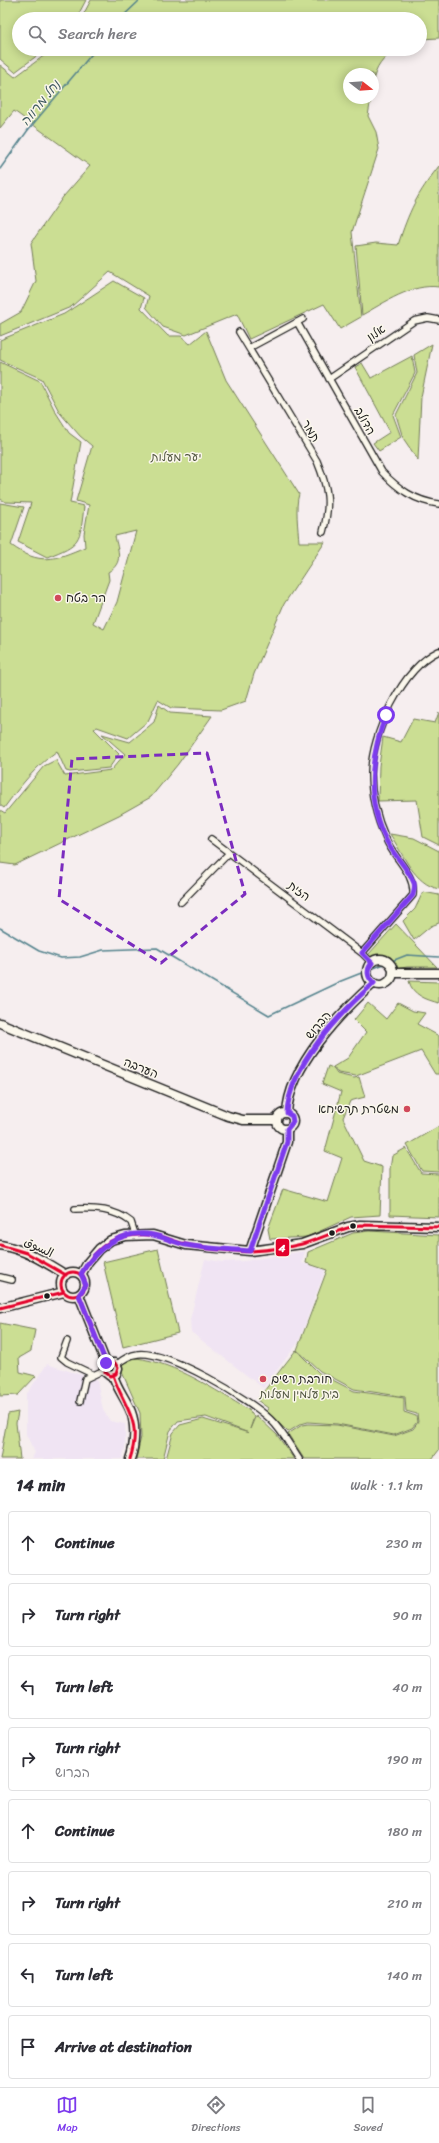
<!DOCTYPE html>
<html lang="en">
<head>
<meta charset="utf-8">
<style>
  :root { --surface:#fff; --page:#f2f2f3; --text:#2b2b33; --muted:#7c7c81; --line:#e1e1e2; --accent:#7c3aed }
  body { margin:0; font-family:Sriracha,"Playpen Sans Arabic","Playpen Sans Hebrew",sans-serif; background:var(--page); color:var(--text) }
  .compass { position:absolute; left:343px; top:68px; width:36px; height:36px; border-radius:50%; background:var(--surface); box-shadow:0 2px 10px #0003; rotate:107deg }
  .stop { position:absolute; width:12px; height:12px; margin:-9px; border:3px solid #7c3aed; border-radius:50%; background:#fff }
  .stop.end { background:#7c3aed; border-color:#fff; box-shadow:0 1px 4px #0008 }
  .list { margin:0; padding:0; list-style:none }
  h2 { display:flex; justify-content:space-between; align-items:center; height:52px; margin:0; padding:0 16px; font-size:17px }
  h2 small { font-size:13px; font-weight:400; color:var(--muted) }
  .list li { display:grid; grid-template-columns:26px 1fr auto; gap:12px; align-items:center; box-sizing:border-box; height:64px; margin:0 8px 8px; padding:0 8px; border:1px solid var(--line); border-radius:4px }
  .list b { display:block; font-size:15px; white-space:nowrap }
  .list p { margin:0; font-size:13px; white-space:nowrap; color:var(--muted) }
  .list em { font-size:13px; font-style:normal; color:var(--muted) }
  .icon { flex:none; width:22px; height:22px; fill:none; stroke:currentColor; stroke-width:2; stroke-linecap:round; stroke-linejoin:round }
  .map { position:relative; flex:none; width:439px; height:1459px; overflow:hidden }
  .search { position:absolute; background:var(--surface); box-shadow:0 2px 10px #0003; left:12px; right:12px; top:12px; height:44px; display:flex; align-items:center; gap:10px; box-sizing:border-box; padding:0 14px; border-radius:22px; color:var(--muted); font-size:15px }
  .sheet { height:628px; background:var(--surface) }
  nav { display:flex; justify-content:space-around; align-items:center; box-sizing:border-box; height:56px; border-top:1px solid var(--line); background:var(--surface); font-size:11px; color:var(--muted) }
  nav a { display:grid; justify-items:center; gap:2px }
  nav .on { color:var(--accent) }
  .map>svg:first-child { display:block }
  .built { fill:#f0e4f3 }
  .green { fill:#cbde93; stroke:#747d58; fill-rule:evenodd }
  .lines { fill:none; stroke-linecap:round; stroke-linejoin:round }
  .stream { stroke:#54838d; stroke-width:1.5 }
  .street-casing { stroke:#1c1c1c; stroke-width:8 }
  .secondary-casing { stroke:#1c1c1c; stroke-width:11 }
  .street { stroke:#fbf7ec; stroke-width:5.5 }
  .secondary { stroke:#fbf7ec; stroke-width:8 }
  .bus-1-casing { stroke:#fbf7ec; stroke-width:6 }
  .bus-1 { stroke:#e4002b; stroke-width:3 }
  .route { stroke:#7c3aed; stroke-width:5 }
  .marked { fill:none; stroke:#7b2cbf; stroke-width:3; stroke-dasharray:8 5; stroke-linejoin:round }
  .poi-dot { fill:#d1495b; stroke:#fbf7ec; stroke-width:1.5 }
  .bus-dot { fill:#1c1c1c; stroke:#fbf7ec; stroke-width:1.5 }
  .labels { text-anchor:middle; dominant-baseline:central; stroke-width:3; stroke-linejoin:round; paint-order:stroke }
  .street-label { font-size:12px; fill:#1c1c1c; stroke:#fbf7ec }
  .park-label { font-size:12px; fill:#515640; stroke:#fbf7ec }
  .poi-label { font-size:12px; fill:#1c1c1c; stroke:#fbf7ec; text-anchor:start }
  .water-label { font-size:13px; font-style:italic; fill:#3d585e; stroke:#fbf7ec }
  .line-badge { stroke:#fbf7ec; stroke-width:1.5 }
  .badge-label { font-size:11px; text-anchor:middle; font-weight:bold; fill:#fff }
</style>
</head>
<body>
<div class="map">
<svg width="439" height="1459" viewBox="0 0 439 1459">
  <rect width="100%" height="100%" fill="#f6eeef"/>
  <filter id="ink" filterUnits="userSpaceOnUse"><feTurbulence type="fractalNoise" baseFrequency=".025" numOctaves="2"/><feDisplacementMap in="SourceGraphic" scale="8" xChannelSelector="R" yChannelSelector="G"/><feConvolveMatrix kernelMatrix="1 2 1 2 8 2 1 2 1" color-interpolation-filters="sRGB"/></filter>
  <g filter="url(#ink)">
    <path class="built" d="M305,1251L302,1263L325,1270L298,1343L263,1388L191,1332L190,1320L205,1259L222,1262L245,1261Z
      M47,1364L97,1380L103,1410L110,1421L125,1424V1448L122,1459H31L35,1453L26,1434V1395Z"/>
    <path class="green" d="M0,0H86L76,19H19V49H46L15,72L0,59Z
      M91,0H439V38L420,39V19H81Z
      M53,49H395C383,59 375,67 373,83V74H349V98H371L368,116L376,132L379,149L352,232L361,317L340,329L324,304L249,339L237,314L186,335L163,327L146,307L149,296L110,272L71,307L0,336V324L21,312L36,281L31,243L63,197L90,166L14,111L0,128V65L15,77Z
      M439,166V287C412,283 384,303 362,315L356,246L376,243L398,245C409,211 417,194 439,166Z
      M114,281L144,298L141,308L168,336H181L190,344L206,331L226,380L299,494C295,507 298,528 299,542H325L284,604L254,674L246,701L221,710L171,708L158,700L148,721L128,738L97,727L94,729L119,754L109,768L70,772L66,771L57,751C35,767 20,786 4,808L0,805V503L24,507L11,545C40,566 54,560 85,547L84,534L89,505L76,501L92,446L80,436L60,413L42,379L0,360V340L64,314ZM136,531L117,602L104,629L93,623L109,580L108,572C124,563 118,551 115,536Z
      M432,344L421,397L418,460L403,438L396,415L417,373L414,355Z
      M412,356L415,373L393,415L401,437L379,451L373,443L390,432L355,367L362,363L371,378Z
      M0,362L40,381L55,411L69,433L81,442L70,503L84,506C80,542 81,544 47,557L18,542L31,503L6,502L0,499Z
      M159,705L170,713L212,716L178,764L151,797L119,815L15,865L0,863V810L5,813L44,766L56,760L65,776L111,770L125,754L102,734L130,742L154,722Z
      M439,712V845L423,837L417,800L378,801L379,766L383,737L401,742L413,719L435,723Z
      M390,834L414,838L439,851V889C414,884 403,854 390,834Z
      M423,892L439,895V923L431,926L414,940L403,921L415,909Z
      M396,924L437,967H407L396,969L391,957L382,956L373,958L368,955Z
      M409,981L439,982V1003C427,1000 412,995 409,981Z
      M368,1003L386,1019L398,1003L413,1011L425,1013L417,1024L439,1036V1074H435L421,1051L356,1076L338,1073L333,1067L348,1058L366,1032L354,1020Z
      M328,1066L333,1068L337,1074L354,1078L359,1077L365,1097L350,1101L343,1118L364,1161L382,1167L380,1215L351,1217L307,1237L270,1239L268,1229L283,1189L328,1202L342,1158L325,1151L341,1092L322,1084Z
      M439,1126V1172L422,1171L407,1145Z
      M406,1148L421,1173L439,1174V1217L390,1215V1169L392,1156Z
      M369,1231L439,1235V1450L432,1459H304L288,1434L302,1425L308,1424L337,1425L394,1436L413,1429L418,1422L417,1414L406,1411L405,1397L354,1389L320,1371L297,1350L327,1270L306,1263L308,1252L353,1233Z
      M158,1249L178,1333L123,1347L103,1262Z
      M0,1323L35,1330L31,1351L19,1358L20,1372L36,1376L18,1395L0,1396Z
      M296,1350L319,1373L354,1391L404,1398V1412L416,1416L417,1422L412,1428L394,1435L337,1424L308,1422L301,1424L288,1432L267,1411L268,1408L257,1400Z
      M136,1358C177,1363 214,1390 249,1410L254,1417L250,1429L256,1415L277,1435L294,1459H166L173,1433L180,1425L203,1419L249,1433L206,1417L178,1421L170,1431L163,1459H136L141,1437L140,1413L118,1363L124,1359Z
      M18,1412L16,1423L20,1459H0L8,1414Z"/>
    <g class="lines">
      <path class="stream" d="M120,19L140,0
        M0,169L28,130L96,49
        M0,928L39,951L61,958L80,957L103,950L157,948L269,1015L341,981L407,955L439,957"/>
      <g class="street-casing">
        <path id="street" d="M297,322L382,472C398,489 415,501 439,504
          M239,332L317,461C328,488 331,503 323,532
          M249,348L303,319
          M329,379L414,321L428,318L439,320
          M211,839L362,953L372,963
          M181,902L229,853
          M362,953L413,895C415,873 394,859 386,839C377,819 371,797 371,774C371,735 402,668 439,651
          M75,1209C95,1208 115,1209 131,1222L135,1234
          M0,1277L12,1280
          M67,1341L61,1357L67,1362L92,1374
          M116,1365C123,1359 130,1355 138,1354C169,1351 248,1398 270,1419C282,1430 290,1446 299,1459
          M80,1401L85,1379L104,1370"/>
      </g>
      <g class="secondary-casing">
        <path id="secondary" d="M367 972a13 13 0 1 1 26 0a13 13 0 1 1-26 0Z
          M393,973H439
          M0,1023L228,1116L243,1120H276
          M277 1121a8 8 0 1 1 16 0a8 8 0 1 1-16 0Z
          M287,1113C289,1066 340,1013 374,983
          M0,1245C27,1250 43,1261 66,1275
          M250,1251L287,1142V1129
          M61 1284a12 12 0 1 1 24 0a12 12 0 1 1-24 0Z
          M81,1275L88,1262L99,1249L111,1240L125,1236L153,1235L186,1245L250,1251L302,1244L348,1227L360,1225L439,1227
          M79,1295L106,1363L104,1369L105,1372L110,1376L116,1374L118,1368L115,1363H106
          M0,1308L64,1292
          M113,1375C117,1389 126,1399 131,1412C136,1425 135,1446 130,1459"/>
      </g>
      <use href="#street" class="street"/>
      <use href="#secondary" class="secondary"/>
      <g class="bus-1-casing">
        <path id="bus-1" d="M0,1245L27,1253L66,1275
          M61 1284a12 12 0 1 1 24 0a12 12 0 1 1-24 0Z
          M81,1275C98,1244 116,1232 152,1235C163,1236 174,1242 184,1244C197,1248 237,1252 251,1251C267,1250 286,1248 302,1244C322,1239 340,1228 360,1225L439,1227
          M79,1295L106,1363
          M0,1308L64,1292
          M106,1363H115L118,1368L116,1374L110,1376L105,1372Z
          M113,1375C124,1409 143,1419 130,1459"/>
      </g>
      <use href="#bus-1" class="bus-1"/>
    </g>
  </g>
  <g class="lines" filter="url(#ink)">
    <path class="route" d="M106,1363L79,1295L86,1285L81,1274C96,1248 121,1229 153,1235C164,1237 175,1243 186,1245C207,1249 229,1249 250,1251L287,1142V1129L293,1122L292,1116L287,1113C289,1066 340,1013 374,983C367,977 366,970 372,963L362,953L413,895C414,891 415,886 414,883C408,868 394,856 387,842C365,801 370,757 386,715"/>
  </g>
  <path class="marked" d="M207,753L245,894L161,963L59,899L72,759Z"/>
  <g class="poi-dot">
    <circle cx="58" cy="598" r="4"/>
    <circle cx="407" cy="1109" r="4"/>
    <circle cx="263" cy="1379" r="4"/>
  </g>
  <g class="bus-dot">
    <circle cx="353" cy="1226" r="3.5"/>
    <circle cx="332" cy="1233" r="3.5"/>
    <circle cx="47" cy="1296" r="3.5"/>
  </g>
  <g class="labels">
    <g class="street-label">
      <text transform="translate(376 333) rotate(-34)">אלון</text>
      <text transform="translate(365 421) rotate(61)">הדולב</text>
      <text transform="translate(311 431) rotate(59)">תמר</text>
      <text transform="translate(299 891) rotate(37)">הזית</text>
      <text transform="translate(318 1025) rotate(-50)">הברוש</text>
      <text transform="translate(141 1068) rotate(22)">הערבה</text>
      <text transform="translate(39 1247) rotate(27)">السوق</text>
    </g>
    <g class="park-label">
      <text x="176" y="457">יער מעלות</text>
      <text x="299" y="1394">בית עלמין מעלות</text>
    </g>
    <g class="poi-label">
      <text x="66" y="598">הר בטח</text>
      <text x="399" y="1109" text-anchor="end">משטרת תרשיחא</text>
      <text x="271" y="1379">חורבת רשים</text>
    </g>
    <g class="water-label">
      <text transform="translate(40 103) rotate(-51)">נחל מרווה</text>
    </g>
  </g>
  <rect class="line-badge" x="275" y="1238" width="15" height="19" rx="4" fill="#e4002b"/>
  <g class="badge-label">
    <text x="282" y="1252">4</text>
  </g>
</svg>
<svg class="compass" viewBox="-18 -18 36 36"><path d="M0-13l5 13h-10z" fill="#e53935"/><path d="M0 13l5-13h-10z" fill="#7c7c81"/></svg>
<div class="stop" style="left:386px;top:715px"></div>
<div class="stop end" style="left:106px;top:1363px"></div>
<div class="search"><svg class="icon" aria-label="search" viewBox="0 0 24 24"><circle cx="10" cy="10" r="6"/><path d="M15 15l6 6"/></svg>Search here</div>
</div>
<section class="sheet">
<h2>14 min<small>Walk · 1.1 km</small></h2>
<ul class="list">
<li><svg class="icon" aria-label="ahead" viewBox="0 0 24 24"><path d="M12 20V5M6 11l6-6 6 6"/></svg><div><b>Continue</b></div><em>230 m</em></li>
<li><svg class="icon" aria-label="right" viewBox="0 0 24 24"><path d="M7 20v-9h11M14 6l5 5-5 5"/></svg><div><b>Turn right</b></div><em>90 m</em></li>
<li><svg class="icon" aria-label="left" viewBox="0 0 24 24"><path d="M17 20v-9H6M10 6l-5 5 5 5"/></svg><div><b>Turn left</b></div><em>40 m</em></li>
<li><svg class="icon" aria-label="right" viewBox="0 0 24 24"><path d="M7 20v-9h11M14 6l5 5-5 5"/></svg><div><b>Turn right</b><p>הברוש</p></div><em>190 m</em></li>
<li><svg class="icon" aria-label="ahead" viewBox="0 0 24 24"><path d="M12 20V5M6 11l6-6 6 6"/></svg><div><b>Continue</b></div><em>180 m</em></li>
<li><svg class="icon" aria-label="right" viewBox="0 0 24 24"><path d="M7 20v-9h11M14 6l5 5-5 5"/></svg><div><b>Turn right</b></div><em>210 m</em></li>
<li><svg class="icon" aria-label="left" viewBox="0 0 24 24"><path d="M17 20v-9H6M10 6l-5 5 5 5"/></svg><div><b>Turn left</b></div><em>140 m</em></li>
<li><svg class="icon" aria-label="arrive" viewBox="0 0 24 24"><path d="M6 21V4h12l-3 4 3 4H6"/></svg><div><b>Arrive at destination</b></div></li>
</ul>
</section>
<nav>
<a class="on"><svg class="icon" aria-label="map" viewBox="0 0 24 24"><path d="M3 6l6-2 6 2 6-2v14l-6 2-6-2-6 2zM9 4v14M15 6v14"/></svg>Map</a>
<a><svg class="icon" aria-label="directions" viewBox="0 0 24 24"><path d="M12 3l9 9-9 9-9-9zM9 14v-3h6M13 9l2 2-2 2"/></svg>Directions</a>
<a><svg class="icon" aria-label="saved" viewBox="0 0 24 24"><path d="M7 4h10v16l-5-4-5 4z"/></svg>Saved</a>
</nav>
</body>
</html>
